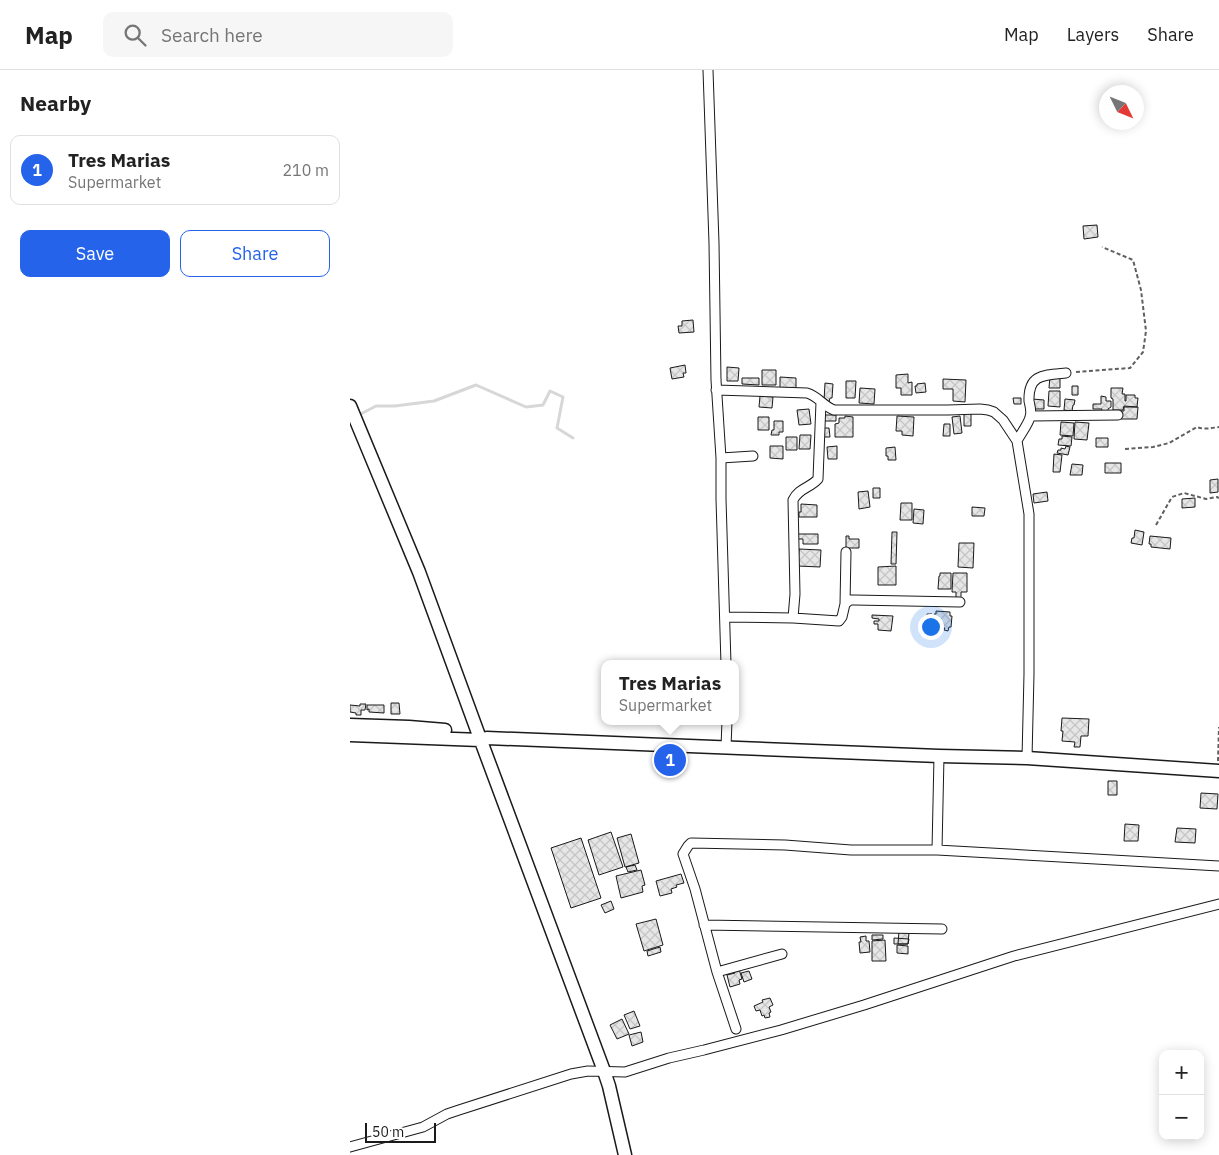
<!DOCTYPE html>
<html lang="en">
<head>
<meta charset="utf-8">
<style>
  :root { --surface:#fff; --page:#f6f6f6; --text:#222; --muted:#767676; --line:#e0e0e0; --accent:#2563eb }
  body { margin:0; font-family:"IBM Plex Sans",sans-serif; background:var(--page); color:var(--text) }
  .controls { position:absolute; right:15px; bottom:15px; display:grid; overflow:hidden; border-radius:10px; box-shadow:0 2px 12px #0003 }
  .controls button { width:45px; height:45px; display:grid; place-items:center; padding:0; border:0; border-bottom:1px solid var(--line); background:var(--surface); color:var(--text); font:25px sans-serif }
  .compass { position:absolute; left:749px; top:15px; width:45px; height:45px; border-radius:50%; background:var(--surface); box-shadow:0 2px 12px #0003; rotate:133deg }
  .scale { position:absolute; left:15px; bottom:12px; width:71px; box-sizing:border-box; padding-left:5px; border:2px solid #1a1a1a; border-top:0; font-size:14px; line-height:18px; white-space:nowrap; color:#1a1a1a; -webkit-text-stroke:4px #fff; paint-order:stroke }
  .you { position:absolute; left:580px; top:556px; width:18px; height:18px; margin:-12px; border:4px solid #fff; border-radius:50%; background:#1a73e8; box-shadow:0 0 0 8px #1a73e833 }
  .badge { display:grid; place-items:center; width:32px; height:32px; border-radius:50%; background:var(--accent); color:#fff; font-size:16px; font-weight:700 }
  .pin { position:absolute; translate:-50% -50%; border:2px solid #fff; box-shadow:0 1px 5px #0006 }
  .popup { position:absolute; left:251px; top:590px; width:138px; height:65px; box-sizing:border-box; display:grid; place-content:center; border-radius:10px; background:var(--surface); filter:drop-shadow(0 1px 4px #0005); font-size:16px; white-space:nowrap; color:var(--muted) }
  .popup b { font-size:19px; color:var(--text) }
  .popup::after { content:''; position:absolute; left:50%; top:100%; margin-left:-10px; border:10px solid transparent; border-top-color:var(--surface) }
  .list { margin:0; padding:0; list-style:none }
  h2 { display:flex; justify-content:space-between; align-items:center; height:65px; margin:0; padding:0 20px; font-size:21px }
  h2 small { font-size:16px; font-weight:400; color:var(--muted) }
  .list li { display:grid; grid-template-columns:32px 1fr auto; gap:15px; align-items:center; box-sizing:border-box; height:70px; margin:0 10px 10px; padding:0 10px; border:1px solid var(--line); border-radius:10px }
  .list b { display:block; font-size:19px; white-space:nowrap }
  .list p { margin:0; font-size:16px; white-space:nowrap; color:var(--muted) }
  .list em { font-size:16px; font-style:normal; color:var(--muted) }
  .actions { display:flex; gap:10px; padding:15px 20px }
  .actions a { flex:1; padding:11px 0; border:1px solid var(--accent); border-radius:10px; text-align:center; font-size:18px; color:var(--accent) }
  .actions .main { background:var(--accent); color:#fff }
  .icon { flex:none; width:28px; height:28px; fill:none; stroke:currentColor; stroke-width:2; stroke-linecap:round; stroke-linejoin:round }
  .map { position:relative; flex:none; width:869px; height:1085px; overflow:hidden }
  header { display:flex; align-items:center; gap:30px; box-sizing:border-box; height:70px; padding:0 25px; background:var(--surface); border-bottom:1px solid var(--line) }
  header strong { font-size:24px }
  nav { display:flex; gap:28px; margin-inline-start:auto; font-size:18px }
  .search { width:350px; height:45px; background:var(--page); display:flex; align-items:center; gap:12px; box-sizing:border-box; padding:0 18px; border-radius:10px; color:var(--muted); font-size:19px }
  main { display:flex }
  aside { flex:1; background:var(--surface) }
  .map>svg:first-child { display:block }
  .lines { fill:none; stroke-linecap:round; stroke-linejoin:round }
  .stream { stroke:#d7d7d7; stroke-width:3 }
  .building { fill:url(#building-cross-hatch); stroke:#1a1a1a }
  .street-casing { stroke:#1a1a1a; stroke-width:11 }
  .secondary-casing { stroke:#1a1a1a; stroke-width:15 }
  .path { stroke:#5f5f5f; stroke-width:2; stroke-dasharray:4 2.5; stroke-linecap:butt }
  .street { stroke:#fff; stroke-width:9 }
  .secondary { stroke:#fff; stroke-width:12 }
</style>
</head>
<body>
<header>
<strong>Map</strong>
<div class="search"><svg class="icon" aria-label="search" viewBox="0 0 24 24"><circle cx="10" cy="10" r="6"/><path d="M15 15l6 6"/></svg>Search here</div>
<nav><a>Map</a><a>Layers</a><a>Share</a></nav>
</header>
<main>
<aside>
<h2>Nearby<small></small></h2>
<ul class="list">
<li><span class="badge">1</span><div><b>Tres Marias</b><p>Supermarket</p></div><em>210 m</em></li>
</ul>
<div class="actions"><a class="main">Save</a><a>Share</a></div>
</aside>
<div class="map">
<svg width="869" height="1085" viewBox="0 0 869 1085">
  <defs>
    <pattern id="building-cross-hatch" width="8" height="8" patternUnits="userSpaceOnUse" patternTransform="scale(1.25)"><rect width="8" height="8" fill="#e6e6e6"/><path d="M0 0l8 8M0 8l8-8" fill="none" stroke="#c5c5c5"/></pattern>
  </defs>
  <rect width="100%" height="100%" fill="#fff"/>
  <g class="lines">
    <path class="stream" d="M7,346L26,336H45L84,331L126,315L176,337L193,335L200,321L213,327L207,358L223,368"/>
  </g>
  <path class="building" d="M747,155L748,167L734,169L733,156Z
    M343,250L344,262L329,263L328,256H332V251Z
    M335,295L336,303H333L334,307L322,309L320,298Z
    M377,297L389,298L388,311H377Z
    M412,300H426V315H412Z
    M558,304V313L562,312V325H551V318H546V305Z
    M700,306H710V318H699Z
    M430,307L446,308V319L430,318Z
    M392,308H409V315L392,314Z
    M593,309L616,310L615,332L603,331V319H593Z
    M496,311H506L505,328H496Z
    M475,313L483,314L482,328H480L479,332L474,331Z
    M575,313L576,322L566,323L565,316H567V314Z
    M722,316H728V325H722Z
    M510,318L525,319L524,334L509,333Z
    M761,318H773L772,324H775V331H776V325H785V328H788L787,337L774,336L773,340H763V329L761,328Z
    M699,321H710V337L698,336Z
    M410,326L423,327L422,338L409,337Z
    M751,326L756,327V331H761V337L758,339V342H751L752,339H743V334H751Z
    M663,328H671V334H664Z
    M682,329L694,330V339H681Z
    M715,329L725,330L724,335H723L722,341L714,340Z
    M774,337H788L787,349H771V341H774Z
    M459,339L461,354L449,355L447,340Z
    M614,343H621V356H614Z
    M474,345H486V351H474Z
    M495,346L503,347V367H485V354L489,353V348H495Z
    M547,346L564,347L563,366L552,365V361H546Z
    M610,346L612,363L604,364L602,347Z
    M408,347H419V360H408Z
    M424,351H433V362H429V365H421L422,360H424Z
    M711,352L724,353L723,366L710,365Z
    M725,352L739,353L737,370L724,369Z
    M594,354H600V366H593Z
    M472,358H479L480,367H473Z
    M450,365H461L460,379H449Z
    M712,366L722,367L721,376L708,375L709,369H712Z
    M436,367H447V380H436Z
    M746,368H758V377H746Z
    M420,376H433V389L420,388Z
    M487,376V389H478L477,377Z
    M716,376L720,377L718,385L707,383L708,380H711V378L715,379Z
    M545,377L546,390H538V386H536V378Z
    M704,384L712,385L710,402H703Z
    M755,393H771V403H755Z
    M722,394L733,395L732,405H720Z
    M868,409V422L860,423V410Z
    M523,418H530V428H523Z
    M518,421L520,437L509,439L508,422Z
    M697,422L698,431L684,433L683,424Z
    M845,428V437L832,438V429Z
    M551,433H562V450H550Z
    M451,434L467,435V447H449V442H451Z
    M622,437L635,438L634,446H622Z
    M564,439L574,440L573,454L563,453Z
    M785,460L794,462L792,475L781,473L782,468H784Z
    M542,462H547L546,494H541Z
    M448,464H468V474H453V469H448Z
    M496,466H499V469H509V478H499V481H496Z
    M800,466L821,468L820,479L801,477V474H799Z
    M609,473H624L623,498L608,497Z
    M449,479L471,480L470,497L448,496Z
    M546,496V515H528V497Z
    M590,503H601V519H588L589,506H590Z
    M603,503H617V522H611V528H606V522H602Z
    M586,541L600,542V546H602L601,557H599L598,561L594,560L595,558H591V560H583L584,544H586Z
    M577,544H582V559H577Z
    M522,545L543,546L541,561L528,560V554H524V551H529V549L522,548Z
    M41,633H49L50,644H41Z
    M10,634H16L15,640H11V645H6V643L0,642V635L10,636Z
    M17,635H34V643L19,642V639L17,640Z
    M712,648L739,649L738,666H731L730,677H724L725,672L712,671L713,661H711Z
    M758,711H767V725H758Z
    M851,723L868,724L867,739L850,738Z
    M775,754L789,755L788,771H774Z
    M827,758L846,759L845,773L825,772Z
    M261,762L273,797L249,805L238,770Z
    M281,764L289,793L275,797L267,768Z
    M231,768L251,828L221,838L201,778Z
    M285,795L287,800L278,802L276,797Z
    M291,800L295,815L292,816L293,822L271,828L266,806Z
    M331,804L334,813L326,815L327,817L321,819L322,823L310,826L306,811Z
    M261,831L264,839L255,843L251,835Z
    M306,849L313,875L294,881L286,854Z
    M549,861L559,862L558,874H548Z
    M522,865H533V869L522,870Z
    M516,866V871H519L520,882L510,883L509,872H511L510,867Z
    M544,868L559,869L558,874H544Z
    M535,870L536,891H522V871Z
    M547,875L558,876V884L547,883Z
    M310,877L311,882L298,886L297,881Z
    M389,899L392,909L389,910L390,914L380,917L377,905L385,903L384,900Z
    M399,901L402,909L394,912L391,903Z
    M420,928L423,935L419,937L421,942L419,943L420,947L415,948L414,945L412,946L410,940L406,941L404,936L413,932L412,930Z
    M284,941L290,956L280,959L274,945Z
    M272,949L279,964L267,969L260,955Z
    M291,962L293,972L282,976L279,965Z"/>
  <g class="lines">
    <g class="street-casing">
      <path id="street" d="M358,0L364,173L366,310L371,388V429L376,594
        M366,320L457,323C468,326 473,336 484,340H598L630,339L638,340L644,342L653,350L667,371L679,444V604L677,688
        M681,346L768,345
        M667,371C670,365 679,353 680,347C682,342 680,336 679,331C678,304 694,305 716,303
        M371,388L403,386
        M495,534L496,482
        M375,547L443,548L489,551L492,547L495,534L500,530H504L610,532
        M443,548L445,524L443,430C449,418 460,418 468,409L471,332
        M376,677L377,651
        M587,780L589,686
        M354,855L592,859
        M367,902L432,884
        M386,959L367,902L345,819L333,784L338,776L341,773L435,775L501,780H587L869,796
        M0,1077L73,1057L97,1044L109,1040L221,1004L238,1001L275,1002L319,988L354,980L431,960L514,935L664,886L869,834"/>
    </g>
    <g class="secondary-casing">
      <path id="secondary" d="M0,336L69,502L128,663L254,1001L259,1016L275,1085
        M0,655L59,657L95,660
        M0,665L130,670L137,668L589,686L677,688L869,701"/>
    </g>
    <path class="path" d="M726,302L780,298L793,282L796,261L791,220L783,190L752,177
      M775,379L803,377L819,373L847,357C854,360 861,358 869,357
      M806,455L822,427L834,423L856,429L867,427L869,428
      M868,691L869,657"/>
    <use href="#street" class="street"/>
    <use href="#secondary" class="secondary"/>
  </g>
</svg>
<div class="controls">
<button>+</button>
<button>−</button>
</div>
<svg class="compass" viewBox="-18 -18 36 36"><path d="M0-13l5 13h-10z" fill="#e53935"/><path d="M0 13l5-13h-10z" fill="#767676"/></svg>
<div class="scale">50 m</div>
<div class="you"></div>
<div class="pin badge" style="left:320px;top:690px">1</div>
<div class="popup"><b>Tres Marias</b>Supermarket</div>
</div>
</main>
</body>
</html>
